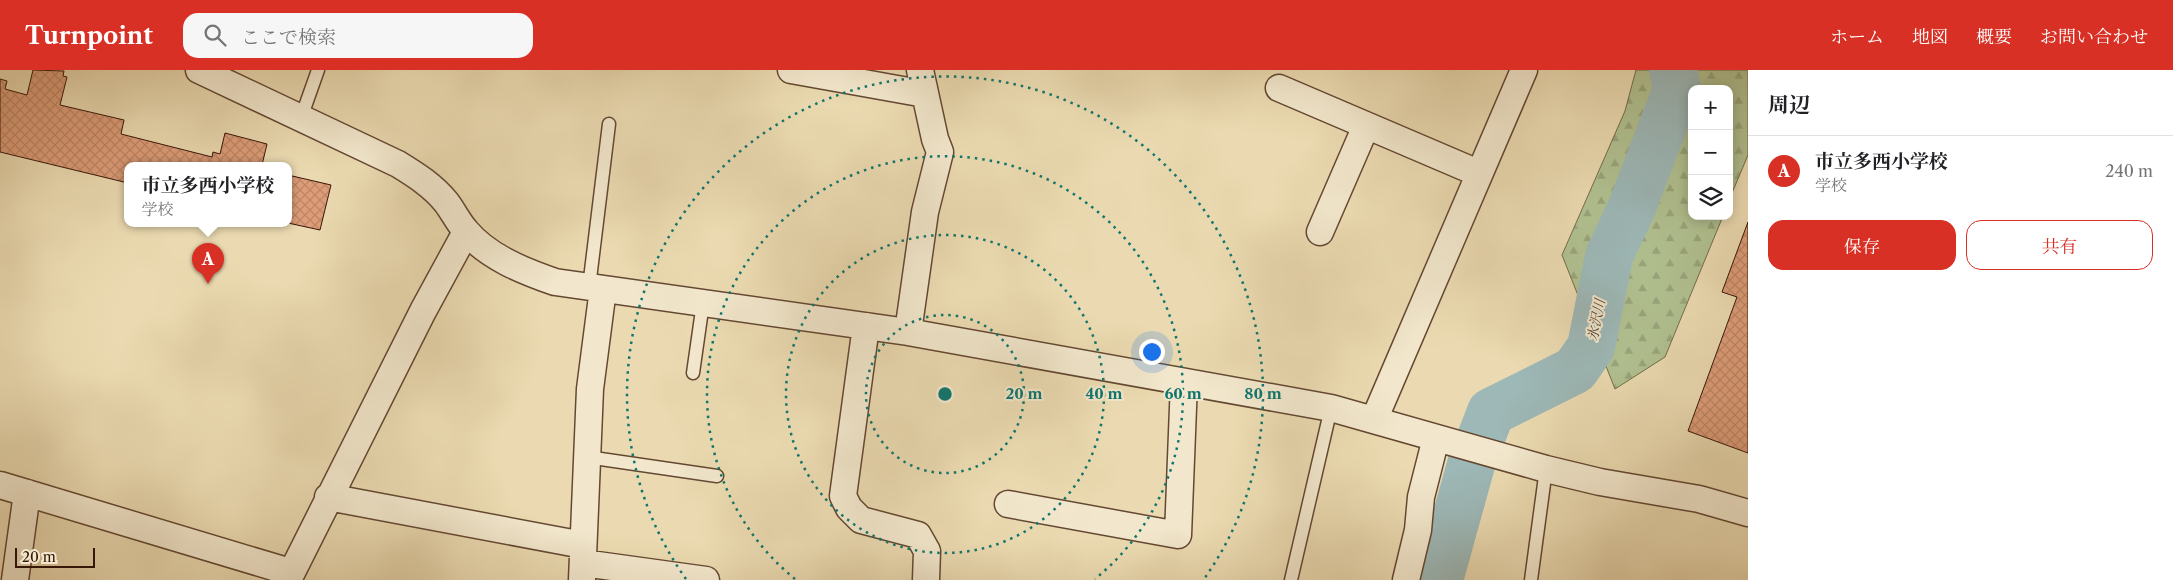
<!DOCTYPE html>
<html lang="ja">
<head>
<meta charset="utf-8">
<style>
  :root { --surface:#fff; --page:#f6f6f6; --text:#202124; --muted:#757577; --line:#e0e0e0; --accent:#d93025 }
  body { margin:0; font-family:"Libre Caslon Text","Noto Serif JP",serif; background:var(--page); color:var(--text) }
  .controls { position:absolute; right:15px; top:15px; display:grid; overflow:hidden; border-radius:10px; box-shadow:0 2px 12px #0003 }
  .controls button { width:45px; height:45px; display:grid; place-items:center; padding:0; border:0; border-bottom:1px solid var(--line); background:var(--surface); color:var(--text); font:25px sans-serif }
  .scale { position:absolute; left:15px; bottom:12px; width:80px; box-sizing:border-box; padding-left:5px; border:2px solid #371708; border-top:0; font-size:14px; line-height:18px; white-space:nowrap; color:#371708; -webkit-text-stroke:4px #f2e7cc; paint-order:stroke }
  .you { position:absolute; left:1151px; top:281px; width:18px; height:18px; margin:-12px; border:4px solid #fff; border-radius:50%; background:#1a73e8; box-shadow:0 0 0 8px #1a73e833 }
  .badge { display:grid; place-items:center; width:32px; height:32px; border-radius:50%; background:var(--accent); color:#fff; font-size:16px; font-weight:700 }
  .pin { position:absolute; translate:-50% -41px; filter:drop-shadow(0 1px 2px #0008) }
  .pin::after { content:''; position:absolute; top:26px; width:18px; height:15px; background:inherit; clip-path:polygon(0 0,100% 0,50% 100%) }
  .popup { position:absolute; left:124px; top:92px; width:168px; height:65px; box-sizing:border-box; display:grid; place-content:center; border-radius:10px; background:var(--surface); filter:drop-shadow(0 1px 4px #0005); font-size:16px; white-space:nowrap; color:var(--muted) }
  .popup b { font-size:19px; color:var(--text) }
  .popup::after { content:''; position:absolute; left:50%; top:100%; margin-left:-10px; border:10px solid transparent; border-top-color:var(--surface) }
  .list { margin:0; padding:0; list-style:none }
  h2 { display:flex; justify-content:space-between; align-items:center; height:65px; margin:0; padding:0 20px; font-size:21px }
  h2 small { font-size:16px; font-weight:400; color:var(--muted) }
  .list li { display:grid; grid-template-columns:32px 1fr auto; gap:15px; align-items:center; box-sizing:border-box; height:70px; padding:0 20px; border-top:1px solid var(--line) }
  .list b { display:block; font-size:19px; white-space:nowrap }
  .list p { margin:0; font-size:16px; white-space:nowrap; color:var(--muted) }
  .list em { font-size:16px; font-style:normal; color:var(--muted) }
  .actions { display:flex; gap:10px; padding:15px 20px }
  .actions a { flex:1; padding:11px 0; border:1px solid var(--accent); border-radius:15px; text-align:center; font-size:18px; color:var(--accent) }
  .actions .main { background:var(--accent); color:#fff }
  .icon { flex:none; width:28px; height:28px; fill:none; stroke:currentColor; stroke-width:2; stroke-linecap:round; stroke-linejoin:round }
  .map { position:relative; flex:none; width:1748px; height:510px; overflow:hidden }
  header { display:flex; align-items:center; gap:30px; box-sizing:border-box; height:70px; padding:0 25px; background:var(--accent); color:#fff }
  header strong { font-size:24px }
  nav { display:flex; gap:28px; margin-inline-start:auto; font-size:18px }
  .search { width:350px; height:45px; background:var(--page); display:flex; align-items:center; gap:12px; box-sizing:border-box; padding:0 18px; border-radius:15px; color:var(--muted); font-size:19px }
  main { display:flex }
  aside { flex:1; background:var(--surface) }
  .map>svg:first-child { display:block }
  .forest { fill:url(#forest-firs); stroke:#746c4c }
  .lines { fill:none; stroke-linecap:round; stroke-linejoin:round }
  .river { stroke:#9db8b7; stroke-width:48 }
  .building { fill:url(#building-cross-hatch); stroke:#371708 }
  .lane-casing { stroke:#644832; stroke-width:15 }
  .street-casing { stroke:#644832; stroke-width:29 }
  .lane { stroke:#f2e7cc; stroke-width:12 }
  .street { stroke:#f2e7cc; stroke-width:26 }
  .ring { fill:none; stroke:#0f766e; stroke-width:2.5; stroke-dasharray:2.5 5 }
  .labels { text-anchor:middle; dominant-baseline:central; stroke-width:4; stroke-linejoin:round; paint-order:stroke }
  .water-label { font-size:14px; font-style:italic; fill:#56473d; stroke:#f2e7cc }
  .centre { fill:#0f766e; stroke:#f2e7cc; stroke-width:2.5 }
  .ring-label { font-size:15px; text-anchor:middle; font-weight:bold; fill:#0f766e; stroke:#f2e7cc; stroke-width:4; stroke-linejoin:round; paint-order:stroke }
</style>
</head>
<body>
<header>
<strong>Turnpoint</strong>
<div class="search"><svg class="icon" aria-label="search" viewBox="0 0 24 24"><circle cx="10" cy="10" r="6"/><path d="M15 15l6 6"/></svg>ここで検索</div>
<nav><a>ホーム</a><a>地図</a><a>概要</a><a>お問い合わせ</a></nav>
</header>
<main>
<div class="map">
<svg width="1748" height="510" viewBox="0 0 1748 510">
  <defs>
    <pattern id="forest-firs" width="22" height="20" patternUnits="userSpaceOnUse" patternTransform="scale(1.25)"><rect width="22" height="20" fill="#b1c191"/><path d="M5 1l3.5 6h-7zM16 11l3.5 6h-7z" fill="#99a57c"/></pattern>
    <pattern id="building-cross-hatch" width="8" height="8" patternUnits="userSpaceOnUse" patternTransform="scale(1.25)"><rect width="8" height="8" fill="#dd9d78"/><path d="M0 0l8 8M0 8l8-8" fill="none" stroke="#be8666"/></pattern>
  </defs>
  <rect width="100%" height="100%" fill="#ebdab1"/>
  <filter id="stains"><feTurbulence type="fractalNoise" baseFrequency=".004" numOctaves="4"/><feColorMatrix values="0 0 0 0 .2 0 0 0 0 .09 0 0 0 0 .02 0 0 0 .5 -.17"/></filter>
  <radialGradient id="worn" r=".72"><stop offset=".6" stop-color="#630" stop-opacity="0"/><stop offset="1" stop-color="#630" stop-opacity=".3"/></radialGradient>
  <path class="forest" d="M1636,0H1748V85L1729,130V19H1692V146H1723L1665,287L1615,319L1562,185L1625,41Z"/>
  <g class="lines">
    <path class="river" d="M1439,510L1472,391L1491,342L1575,300L1591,277L1609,186L1632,137L1677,19L1673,0"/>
  </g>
  <path class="building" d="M33,0L64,1L63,6L67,7L60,35L124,50L121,64L212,87L213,82L220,84L225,63L267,74L262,95H128V113L0,82V9L7,11L5,19L27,25Z
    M288,105L331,115L320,160L288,153Z
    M1748,152V383L1688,361L1737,227L1722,222Z"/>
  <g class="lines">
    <g class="lane-casing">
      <path id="lane" d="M301,48L318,0
        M589,217L609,54
        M693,303L703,233
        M587,387L717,406
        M1291,510L1331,338
        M1531,510L1546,399"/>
    </g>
    <g class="street-casing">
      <path id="street" d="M199,0L398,94C416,105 433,116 446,132C453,141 458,152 466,161C488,187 523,201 555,212L908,262L1331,338L1546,399L1600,412L1699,429L1748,443
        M791,0L925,24
        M1279,18L1478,103
        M1320,162L1366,56
        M866,256L843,426L849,438L861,450L918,465L927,481L926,510
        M908,262L925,142L940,82L935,69L920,0
        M1374,350L1524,0
        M0,415L290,502
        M328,427L583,475
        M1008,434L1178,465L1184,312
        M583,493L706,510
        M15,510L27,423
        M288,510L423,241L466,162
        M582,510L590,319L603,219
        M1406,510L1418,460L1421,427L1436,368"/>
    </g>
    <use href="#lane" class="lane"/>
    <use href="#street" class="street"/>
  </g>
  <g class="ring">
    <circle cx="945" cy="324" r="79"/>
    <circle cx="945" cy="324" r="159"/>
    <path d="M795 509A238 238 0 1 1 1095 509"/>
    <path d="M686 509A318 318 0 1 1 1204 509"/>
  </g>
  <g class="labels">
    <g class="water-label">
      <text transform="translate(1596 250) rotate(-79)">氷沢川</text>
    </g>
  </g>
  <circle cx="945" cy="324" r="8" class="centre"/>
  <g class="ring-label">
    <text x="1024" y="329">20 m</text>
    <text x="1104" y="329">40 m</text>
    <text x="1183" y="329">60 m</text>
    <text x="1263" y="329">80 m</text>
  </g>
  <rect width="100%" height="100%" filter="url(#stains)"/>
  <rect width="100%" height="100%" fill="url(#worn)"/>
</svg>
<div class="controls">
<button>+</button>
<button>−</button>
<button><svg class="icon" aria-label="layers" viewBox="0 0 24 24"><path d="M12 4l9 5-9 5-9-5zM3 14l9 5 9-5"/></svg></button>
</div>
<div class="scale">20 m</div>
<div class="you"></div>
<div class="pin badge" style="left:208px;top:214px">A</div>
<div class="popup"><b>市立多西小学校</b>学校</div>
</div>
<aside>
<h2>周辺<small></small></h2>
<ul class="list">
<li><span class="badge">A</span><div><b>市立多西小学校</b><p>学校</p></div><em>240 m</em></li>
</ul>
<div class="actions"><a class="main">保存</a><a>共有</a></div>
</aside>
</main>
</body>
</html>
